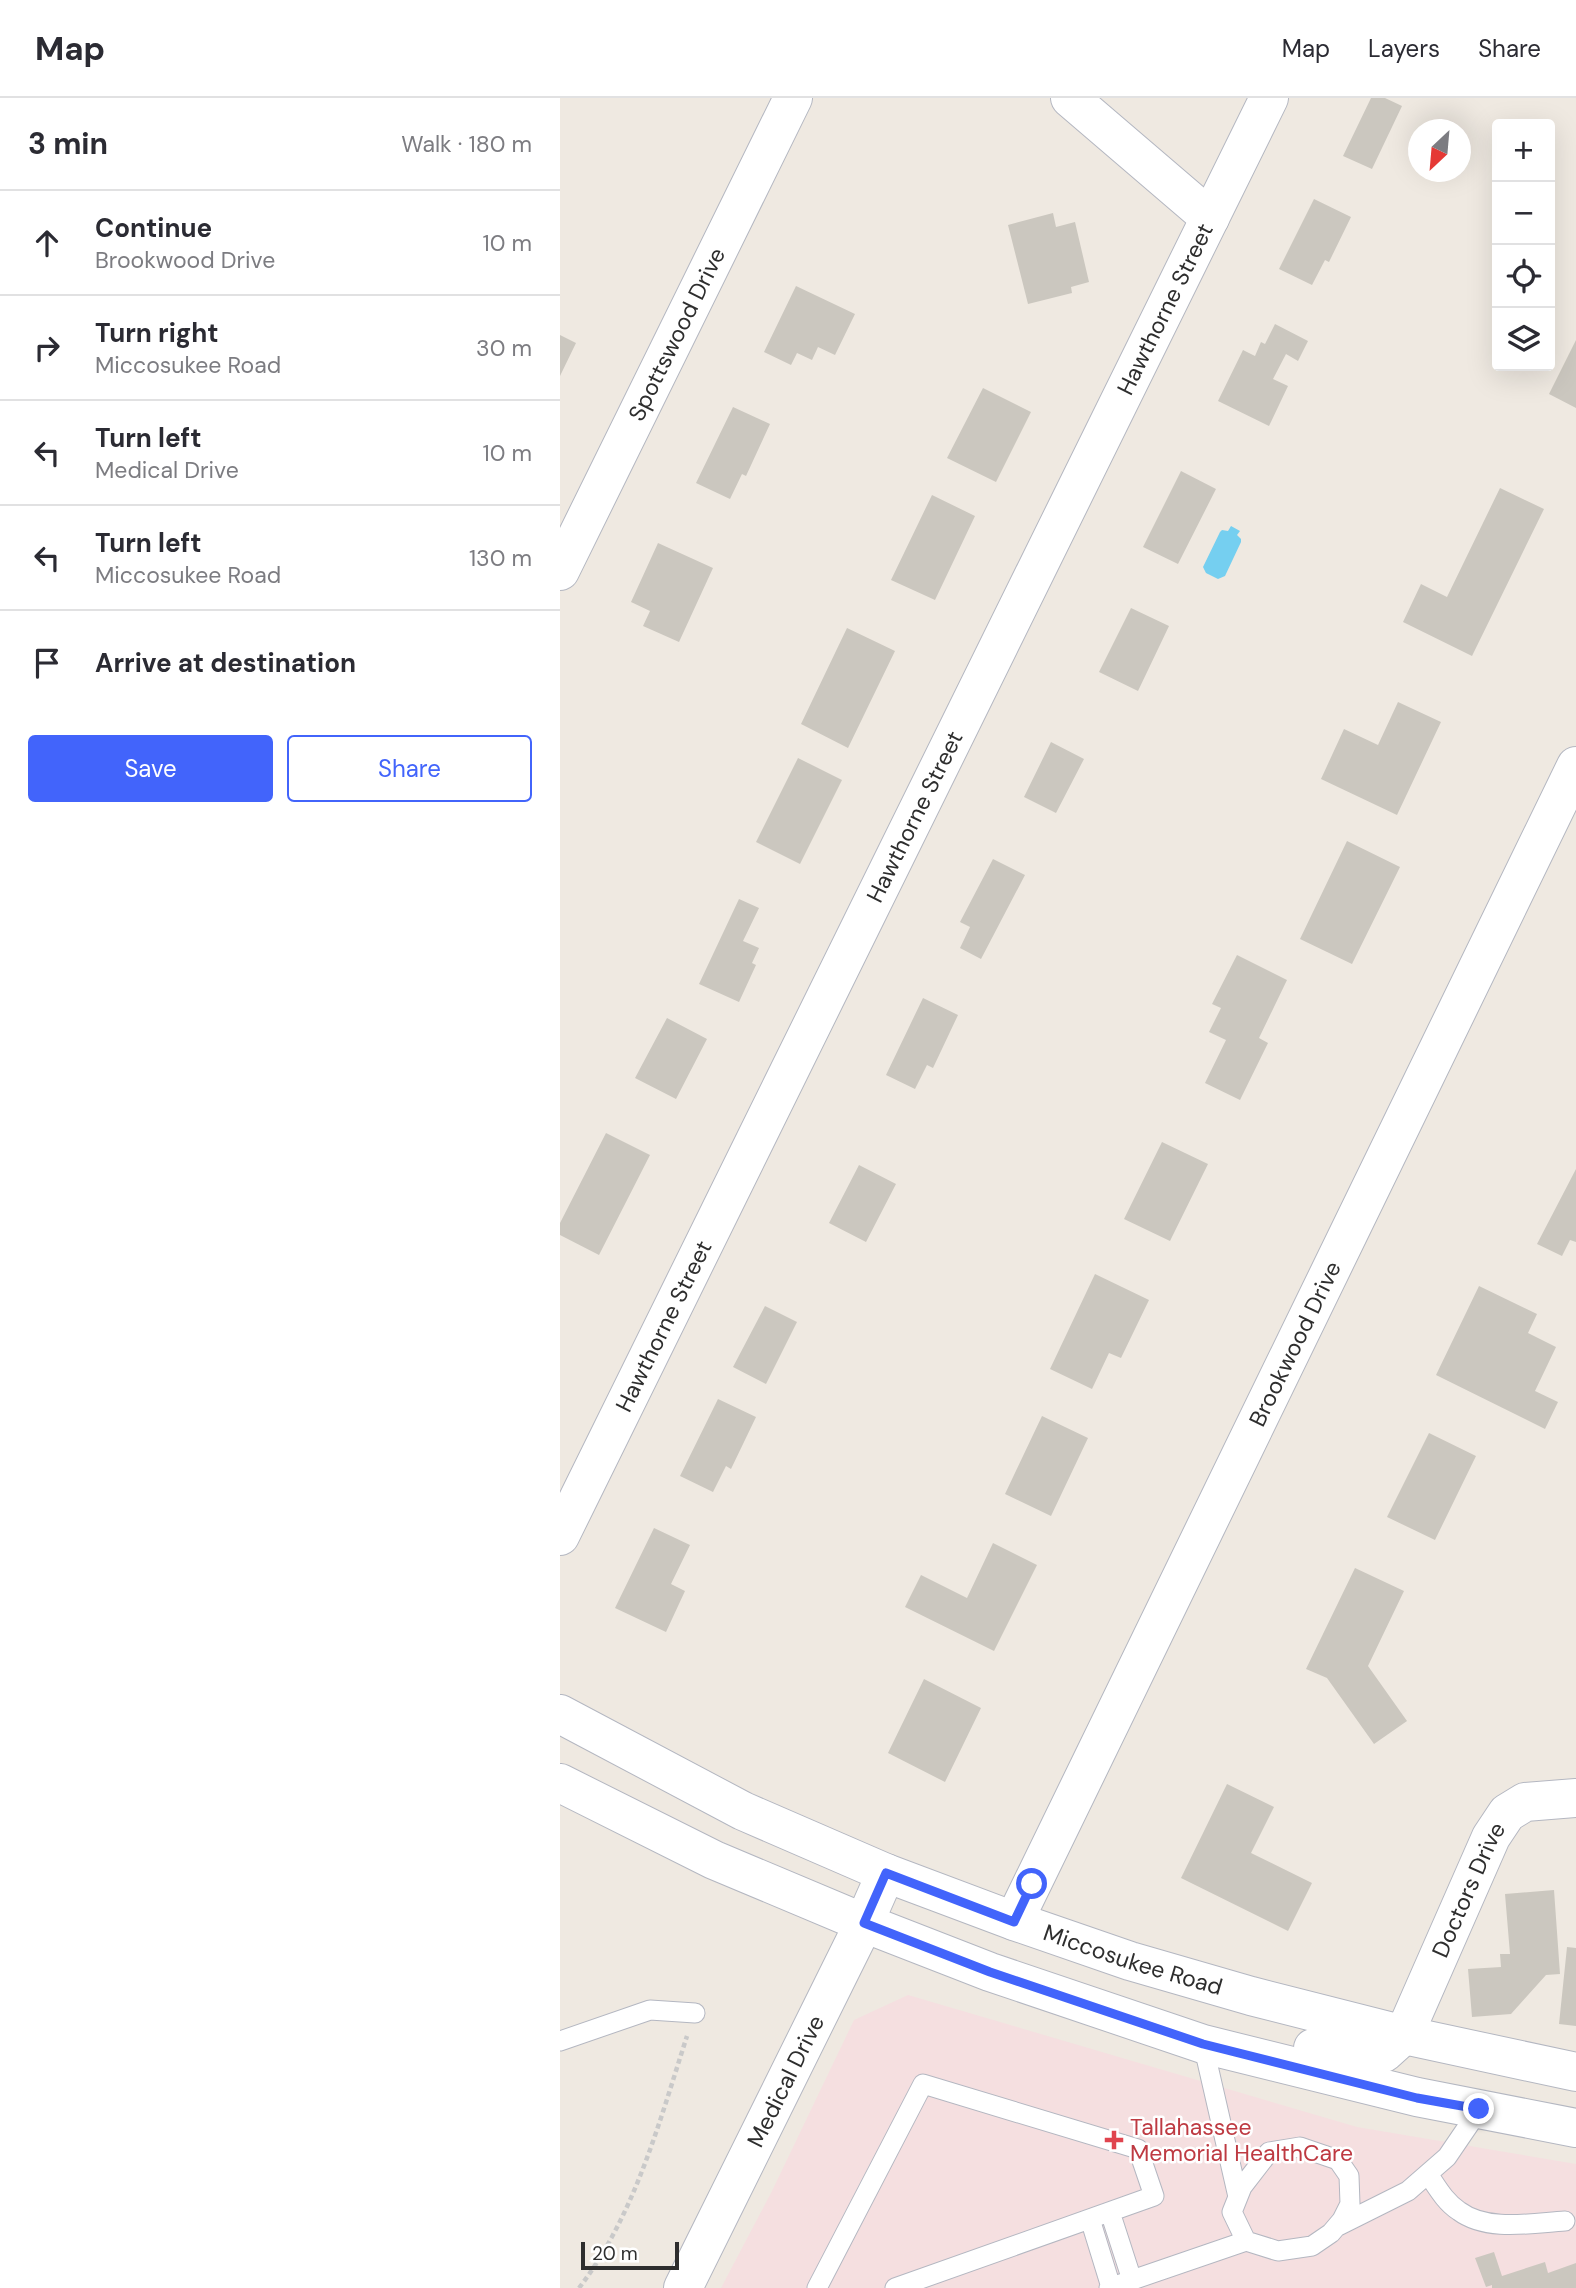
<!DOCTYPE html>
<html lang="en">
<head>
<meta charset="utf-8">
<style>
  :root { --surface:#fff; --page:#f7f7f7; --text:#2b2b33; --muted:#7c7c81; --line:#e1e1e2; --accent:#4264fb }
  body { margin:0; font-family:"DM Sans",sans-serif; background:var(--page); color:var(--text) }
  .controls { position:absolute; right:21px; top:21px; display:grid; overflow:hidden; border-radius:7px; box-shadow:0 7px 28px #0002 }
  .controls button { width:63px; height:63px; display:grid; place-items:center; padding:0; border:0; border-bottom:2px solid var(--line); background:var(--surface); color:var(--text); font:35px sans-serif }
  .compass { position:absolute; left:848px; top:21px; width:63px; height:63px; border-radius:50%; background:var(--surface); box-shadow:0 7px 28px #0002; rotate:206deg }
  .scale { position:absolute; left:21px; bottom:18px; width:98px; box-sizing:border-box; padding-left:7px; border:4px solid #2e2e2e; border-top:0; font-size:19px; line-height:24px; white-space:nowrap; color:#2e2e2e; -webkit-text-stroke:5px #fff; paint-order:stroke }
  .stop { position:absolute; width:21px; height:21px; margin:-16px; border:5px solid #4264fb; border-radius:50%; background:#fff }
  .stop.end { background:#4264fb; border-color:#fff; box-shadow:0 2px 7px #0008 }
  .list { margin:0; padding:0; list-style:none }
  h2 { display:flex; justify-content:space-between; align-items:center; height:91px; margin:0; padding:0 28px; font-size:30px }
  h2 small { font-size:23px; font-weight:400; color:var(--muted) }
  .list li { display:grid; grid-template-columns:46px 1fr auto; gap:21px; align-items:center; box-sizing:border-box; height:105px; padding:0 28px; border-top:2px solid var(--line) }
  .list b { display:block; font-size:26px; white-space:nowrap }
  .list p { margin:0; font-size:23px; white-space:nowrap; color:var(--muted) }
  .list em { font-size:23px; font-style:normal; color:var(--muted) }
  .actions { display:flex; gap:14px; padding:21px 28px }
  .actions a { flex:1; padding:16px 0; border:2px solid var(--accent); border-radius:7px; text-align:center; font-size:24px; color:var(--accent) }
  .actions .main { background:var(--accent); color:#fff }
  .icon { flex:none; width:38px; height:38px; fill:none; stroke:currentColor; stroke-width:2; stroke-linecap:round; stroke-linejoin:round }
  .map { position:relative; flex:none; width:1016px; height:2190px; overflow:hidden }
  header { display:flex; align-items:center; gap:42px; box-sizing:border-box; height:98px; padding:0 35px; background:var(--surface); border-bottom:2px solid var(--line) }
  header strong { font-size:33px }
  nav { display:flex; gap:38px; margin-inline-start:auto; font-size:24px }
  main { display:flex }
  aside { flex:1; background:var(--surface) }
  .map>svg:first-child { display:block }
  .medical { fill:#f5dfe0 }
  .water { fill:#75cff0 }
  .building { fill:#cbc7bf }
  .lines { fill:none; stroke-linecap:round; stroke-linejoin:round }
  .lane-casing { stroke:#b4b7c1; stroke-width:21 }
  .street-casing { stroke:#b4b7c1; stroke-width:40 }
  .secondary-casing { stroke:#b4b7c1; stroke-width:40 }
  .path { stroke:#c9c9c9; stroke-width:4.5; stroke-dasharray:5 3.5; stroke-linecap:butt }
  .lane { stroke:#fff; stroke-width:19 }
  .street { stroke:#fff; stroke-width:38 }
  .secondary { stroke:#fff; stroke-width:38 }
  .route { stroke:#4264fb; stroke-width:9 }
  .health-dot { fill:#e0444e; stroke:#fff; stroke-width:2.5 }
  .labels { text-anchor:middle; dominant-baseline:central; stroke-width:5; stroke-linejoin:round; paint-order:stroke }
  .street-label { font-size:23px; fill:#2e2e2e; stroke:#fff }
  .health-label { font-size:23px; fill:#be3a42; stroke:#fff; text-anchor:start }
</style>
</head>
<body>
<header>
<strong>Map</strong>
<nav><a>Map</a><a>Layers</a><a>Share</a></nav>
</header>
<main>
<aside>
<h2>3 min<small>Walk · 180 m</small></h2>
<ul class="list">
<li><svg class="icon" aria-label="ahead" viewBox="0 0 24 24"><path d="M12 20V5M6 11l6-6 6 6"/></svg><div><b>Continue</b><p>Brookwood Drive</p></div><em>10 m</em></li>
<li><svg class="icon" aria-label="right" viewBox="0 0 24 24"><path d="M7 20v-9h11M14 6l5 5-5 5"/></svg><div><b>Turn right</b><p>Miccosukee Road</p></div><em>30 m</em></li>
<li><svg class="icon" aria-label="left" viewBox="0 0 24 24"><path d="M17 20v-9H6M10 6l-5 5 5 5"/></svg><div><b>Turn left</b><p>Medical Drive</p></div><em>10 m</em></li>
<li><svg class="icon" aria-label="left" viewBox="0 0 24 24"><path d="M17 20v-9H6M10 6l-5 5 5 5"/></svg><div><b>Turn left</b><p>Miccosukee Road</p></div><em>130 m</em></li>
<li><svg class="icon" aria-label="arrive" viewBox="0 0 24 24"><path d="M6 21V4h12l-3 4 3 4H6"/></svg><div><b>Arrive at destination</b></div></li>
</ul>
<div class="actions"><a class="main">Save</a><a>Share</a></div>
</aside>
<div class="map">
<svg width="1016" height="2190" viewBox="0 0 1016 2190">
  <rect width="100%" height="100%" fill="#efe9e1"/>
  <path class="medical" d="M348,1897L797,2029L1016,2066V2190H161L212,2093L294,1922Z"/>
  <path class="water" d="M671,428L680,433L677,437L681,441V444L665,478L658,481L646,475L643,469L660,434L662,432L668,433Z"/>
  <path class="building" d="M811,0H825L842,8L812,71L783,58Z
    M754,101L791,119L769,164L765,162L752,187L719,171Z
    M493,115L496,129L515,124L529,184L511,189L512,195L468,206L448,127Z
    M236,188L295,216L275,257L258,249L252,262L237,255L231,267L204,254Z
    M715,226L748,243L738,263L726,256L713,281L728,288L709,328L658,303L683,252L695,258L701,244L705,246Z
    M0,237L16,245L0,278Z
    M1016,242V310L989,296Z
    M423,290L471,314L436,384L387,360Z
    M173,309L210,326L186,378L182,376L170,401L136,385Z
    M621,373L656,391L618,466L583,449Z
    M940,390L984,411L912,558L843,524L861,486L887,499Z
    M372,397L415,418L375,502L331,482Z
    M98,445L153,470L119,544L83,528L90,513L71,504Z
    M571,510L609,528L578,593L539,574Z
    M287,530L335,553L288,650L241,626Z
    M838,604L881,624L837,717L761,681L784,631L818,647Z
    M491,644L524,661L496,715L464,699Z
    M238,660L282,682L240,766L196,744Z
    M787,743L840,769L792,866L740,841Z
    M433,761L465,777L421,861L400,850L410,829L400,824Z
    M179,801L199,810L183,843L199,850L192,865L196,867L179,904L139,886Z
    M677,857L727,882L699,940L708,945L680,1002L645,985L666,942L649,934L661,910L652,906Z
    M363,900L398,917L373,970L367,967L355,991L326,977Z
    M107,920L147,941L116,1001L75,980Z
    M46,1035L90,1057L39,1157L0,1137V1125Z
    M602,1044L648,1066L610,1143L564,1121Z
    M299,1067L336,1086L306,1144L269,1125Z
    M1016,1071V1144L1010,1142L1002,1158L977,1146Z
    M535,1176L589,1202L561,1260L549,1255L532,1291L490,1271Z
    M919,1188L977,1216L968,1235L996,1249L975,1293L998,1304L985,1331L876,1277Z
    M205,1208L237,1224L206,1286L173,1269Z
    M158,1301L196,1319L171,1371L166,1368L153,1394L120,1378Z
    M482,1318L528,1340L491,1418L445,1396Z
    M869,1335L916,1358L875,1442L827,1419Z
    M94,1430L130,1447L111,1486L125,1493L106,1534L55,1510Z
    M433,1445L477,1467L434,1553L345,1509L361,1477L407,1500Z
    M795,1470L844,1493L808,1568L847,1623L814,1646L767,1580L746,1571Z
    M364,1581L421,1610L385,1684L328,1655Z
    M667,1686L714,1709L691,1755L752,1785L728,1833L621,1780Z
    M994,1792L1000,1876L986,1877L951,1916L912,1919L908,1871L941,1869L940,1856H950L945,1796Z
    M1007,1849L1016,1850V1928L999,1926Z
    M934,2154L942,2178L985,2164L988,2175L1016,2165V2190H932V2187L926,2189L915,2160Z"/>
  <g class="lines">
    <g class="lane-casing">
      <path id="lane" d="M0,1943L90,1912L135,1915
        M643,1946L678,2099
        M868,2076C877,2089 885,2104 899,2113C927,2134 972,2125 1005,2123
        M550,2114L572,2182
        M530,2121L551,2189
        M778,2128L848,2093L887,2059L919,2012
        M257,2190L363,1986L578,2051L594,2098L335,2190
        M549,2190L686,2143L718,2153L752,2148L771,2135L782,2122L790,2106L789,2078L778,2062L740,2049L709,2054L682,2089L672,2114L686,2143"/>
    </g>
    <g class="street-casing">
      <g id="street">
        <path d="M510,0L650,120"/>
        <path id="s1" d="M0,473L233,0"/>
        <path id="s2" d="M0,1438L709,0"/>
        <path id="s3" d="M454,1823L1016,668"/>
        <path id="s4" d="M844,1937L931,1739L947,1715L965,1704L1016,1700"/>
        <path id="s5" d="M123,2190L304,1825L326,1775"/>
      </g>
    </g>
    <g class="secondary-casing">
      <g id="secondary">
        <path id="s6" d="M0,1616L183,1713L326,1775L454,1823L570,1863L691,1898L844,1937L1016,1974"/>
        <path d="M0,1685L154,1762L304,1825L430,1874L643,1946L857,1999L1016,2030"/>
        <path d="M753,1950L793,1961L824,1955L844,1937"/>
      </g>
    </g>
    <path class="path" d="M19,2190C75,2117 99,2025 127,1938"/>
    <use href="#lane" class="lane"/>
    <use href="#street" class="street"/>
    <use href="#secondary" class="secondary"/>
  </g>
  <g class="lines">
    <path class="route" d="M472,1786L454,1824L326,1775L304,1825L430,1874L643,1946L857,2000L919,2011"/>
  </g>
  <path class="health-dot" d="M550.5 2031.5h7v7h7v7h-7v7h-7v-7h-7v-7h7z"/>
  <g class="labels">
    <g class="street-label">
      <text stroke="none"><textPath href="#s2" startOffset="1368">Hawthorne Street</textPath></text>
      <text stroke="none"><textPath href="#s1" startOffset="264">Spottswood Drive</textPath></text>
      <text stroke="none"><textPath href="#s2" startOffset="802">Hawthorne Street</textPath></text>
      <text stroke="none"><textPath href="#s2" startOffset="234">Hawthorne Street</textPath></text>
      <text stroke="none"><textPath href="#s3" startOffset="642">Brookwood Drive</textPath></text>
      <text stroke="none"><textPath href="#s4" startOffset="159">Doctors Drive</textPath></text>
      <text stroke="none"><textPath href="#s6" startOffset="625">Miccosukee Road</textPath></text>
      <text stroke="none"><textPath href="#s5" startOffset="231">Medical Drive</textPath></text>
    </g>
    <g class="health-label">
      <text x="570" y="2029">Tallahassee<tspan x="570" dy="26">Memorial HealthCare</tspan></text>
    </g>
  </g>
</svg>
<div class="controls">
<button>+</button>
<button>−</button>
<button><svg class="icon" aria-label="locate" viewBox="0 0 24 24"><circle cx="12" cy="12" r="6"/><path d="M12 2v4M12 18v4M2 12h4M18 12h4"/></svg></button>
<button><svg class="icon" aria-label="layers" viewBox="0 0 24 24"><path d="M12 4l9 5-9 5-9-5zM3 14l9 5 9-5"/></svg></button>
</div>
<svg class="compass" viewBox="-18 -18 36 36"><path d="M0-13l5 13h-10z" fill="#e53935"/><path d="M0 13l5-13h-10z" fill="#7c7c81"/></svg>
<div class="scale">20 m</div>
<div class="stop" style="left:472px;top:1786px"></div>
<div class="stop end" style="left:919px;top:2011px"></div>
</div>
</main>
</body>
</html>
